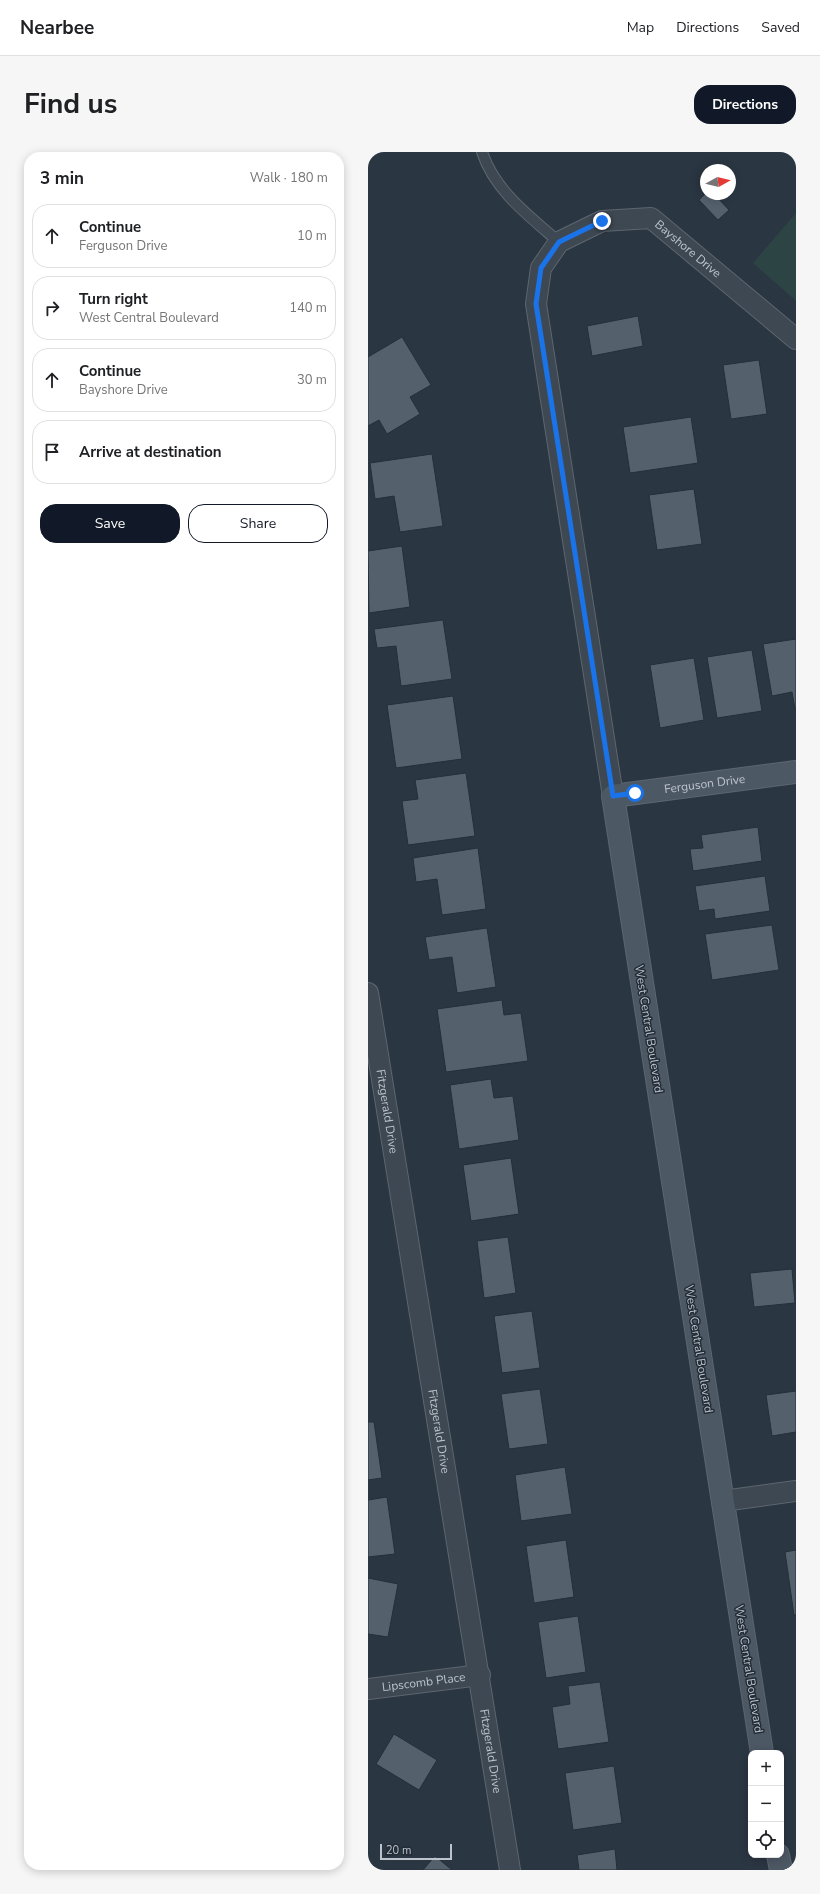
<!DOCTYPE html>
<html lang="en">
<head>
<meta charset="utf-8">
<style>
  :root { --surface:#fff; --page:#f6f6f6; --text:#202124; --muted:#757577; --line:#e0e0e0; --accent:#111827 }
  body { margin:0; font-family:"Nunito Sans",sans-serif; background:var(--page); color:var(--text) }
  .controls { position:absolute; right:12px; bottom:12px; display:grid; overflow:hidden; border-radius:8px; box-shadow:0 2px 10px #0003 }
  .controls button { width:36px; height:36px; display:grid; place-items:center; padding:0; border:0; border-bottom:1px solid var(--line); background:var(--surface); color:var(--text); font:20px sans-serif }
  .compass { position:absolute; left:332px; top:12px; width:36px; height:36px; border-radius:50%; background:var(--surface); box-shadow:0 2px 10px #0003; rotate:82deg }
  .scale { position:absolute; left:12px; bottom:10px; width:72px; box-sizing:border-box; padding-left:4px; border:2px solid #bcc3cc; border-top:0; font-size:11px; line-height:14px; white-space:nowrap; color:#bcc3cc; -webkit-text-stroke:3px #232d37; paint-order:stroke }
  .stop { position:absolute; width:12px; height:12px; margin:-9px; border:3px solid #1a73e8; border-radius:50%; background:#fff }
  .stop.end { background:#1a73e8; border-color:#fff; box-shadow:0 1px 4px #0008 }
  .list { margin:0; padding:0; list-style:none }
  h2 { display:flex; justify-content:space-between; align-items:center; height:52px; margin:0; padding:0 16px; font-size:17px }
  h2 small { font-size:13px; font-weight:400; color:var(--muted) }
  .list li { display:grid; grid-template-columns:26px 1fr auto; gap:12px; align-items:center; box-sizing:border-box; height:64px; margin:0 8px 8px; padding:0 8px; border:1px solid var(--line); border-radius:16px }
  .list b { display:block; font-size:15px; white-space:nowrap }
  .list p { margin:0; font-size:13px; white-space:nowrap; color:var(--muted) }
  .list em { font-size:13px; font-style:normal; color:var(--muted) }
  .actions { display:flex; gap:8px; padding:12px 16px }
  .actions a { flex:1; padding:9px 0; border:1px solid var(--accent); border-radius:16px; text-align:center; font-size:14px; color:var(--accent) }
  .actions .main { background:var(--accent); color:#fff }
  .icon { flex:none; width:22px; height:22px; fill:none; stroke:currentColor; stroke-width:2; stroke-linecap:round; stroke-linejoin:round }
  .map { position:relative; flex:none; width:428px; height:1718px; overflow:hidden; border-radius:16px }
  header { display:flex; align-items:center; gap:24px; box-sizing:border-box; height:56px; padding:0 20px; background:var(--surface); border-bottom:1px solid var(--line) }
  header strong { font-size:19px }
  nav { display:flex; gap:22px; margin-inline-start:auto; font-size:14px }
  .intro { display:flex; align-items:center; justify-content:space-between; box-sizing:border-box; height:96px; padding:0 24px }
  h1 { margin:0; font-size:28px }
  .button { padding:10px 18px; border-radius:16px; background:var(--accent); color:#fff; font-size:14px; font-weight:700 }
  main { display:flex; gap:24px; padding:0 24px }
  aside { flex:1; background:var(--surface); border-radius:16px; box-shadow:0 2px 10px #0003 }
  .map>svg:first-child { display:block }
  .green { fill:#2d4444 }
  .building { fill:#54616d; stroke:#252f39 }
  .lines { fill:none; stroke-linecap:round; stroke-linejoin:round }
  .lane-casing { stroke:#5d666f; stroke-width:12 }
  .street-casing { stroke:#5d666f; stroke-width:22 }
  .secondary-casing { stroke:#5d666f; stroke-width:24 }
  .lane { stroke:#3e4852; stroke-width:10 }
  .street { stroke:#3e4852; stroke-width:20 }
  .secondary { stroke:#4d5865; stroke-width:22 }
  .route { stroke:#1a73e8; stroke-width:5 }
  .labels { text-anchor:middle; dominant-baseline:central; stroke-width:3; stroke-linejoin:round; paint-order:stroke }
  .street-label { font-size:12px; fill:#bcc3cc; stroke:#232d37 }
</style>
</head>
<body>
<header>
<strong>Nearbee</strong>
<nav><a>Map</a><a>Directions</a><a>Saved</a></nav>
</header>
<div class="intro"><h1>Find us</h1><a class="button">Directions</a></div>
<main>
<aside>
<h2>3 min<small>Walk · 180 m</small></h2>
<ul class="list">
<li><svg class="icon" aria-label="ahead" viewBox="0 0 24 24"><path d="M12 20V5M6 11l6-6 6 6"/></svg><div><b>Continue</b><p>Ferguson Drive</p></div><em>10 m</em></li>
<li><svg class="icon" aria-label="right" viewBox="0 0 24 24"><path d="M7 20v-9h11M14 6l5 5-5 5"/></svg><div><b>Turn right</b><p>West Central Boulevard</p></div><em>140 m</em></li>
<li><svg class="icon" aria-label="ahead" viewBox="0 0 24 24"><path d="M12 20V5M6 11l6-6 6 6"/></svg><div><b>Continue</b><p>Bayshore Drive</p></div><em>30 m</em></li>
<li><svg class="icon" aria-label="arrive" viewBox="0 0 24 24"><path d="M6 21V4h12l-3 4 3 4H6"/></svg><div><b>Arrive at destination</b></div></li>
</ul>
<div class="actions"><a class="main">Save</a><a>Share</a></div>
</aside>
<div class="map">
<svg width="428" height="1718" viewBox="0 0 428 1718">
  <rect width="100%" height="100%" fill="#2a3642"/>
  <path class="green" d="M428,61V149L385,111Z"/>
  <path class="building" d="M338,41L346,42L361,58L350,68L331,48Z
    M270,164L275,194L224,204L219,174Z
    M34,185L63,233L42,245L52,262L19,282L11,268L0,274V205Z
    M391,208L399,262L363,267L355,213Z
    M323,265L330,311L262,321L255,275Z
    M64,302L75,374L32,380L26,344L7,347L2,311Z
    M326,337L334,392L289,398L281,343Z
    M34,394L42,455L1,461L0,399Z
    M75,468L84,527L33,534L28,494L9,496L6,477Z
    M428,487V557H427L424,540L404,544L395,492Z
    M384,498L394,559L349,566L339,505Z
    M326,506L336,568L292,576L282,513Z
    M85,544L94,607L28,616L19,553Z
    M98,621L107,684L40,693L34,649L50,647L47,628Z
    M390,675L394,709L325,719L322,697L335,696L333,683Z
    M110,696L118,757L74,763L69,727L48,730L45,706Z
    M397,724L402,759L347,767L346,757L331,759L327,734Z
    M404,773L411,818L344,828L337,782Z
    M119,776L128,835L89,841L84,805L61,808L57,785Z
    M134,848L136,863L153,861L160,909L78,920L69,857Z
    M123,927L126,946L145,944L151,988L91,997L82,933Z
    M143,1006L151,1062L103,1069L95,1013Z
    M140,1085L148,1141L116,1146L109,1089Z
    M424,1117L427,1151L386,1155L382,1121Z
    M164,1159L172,1216L134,1221L126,1164Z
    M172,1237L180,1292L141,1297L133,1242Z
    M428,1239V1280L404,1284L398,1243Z
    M0,1270H6L14,1326L0,1328Z
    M197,1315L204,1362L153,1369L147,1323Z
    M19,1345L27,1402L0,1405V1348Z
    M198,1388L206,1445L166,1451L158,1394Z
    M428,1398V1463H426L417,1400Z
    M0,1426L30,1432L20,1485L0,1482Z
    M210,1464L218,1520L178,1526L170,1470Z
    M232,1530L241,1590L190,1597L184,1555L202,1552L200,1534Z
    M26,1582L69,1608L51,1638L8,1612Z
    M246,1614L254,1671L205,1678L197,1621Z
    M247,1697L249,1718H211L209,1703Z
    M67,1704L84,1718H55Z"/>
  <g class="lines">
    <g class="lane-casing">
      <path id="lane" d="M114,0C127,39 161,64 191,90"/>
    </g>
    <g class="street-casing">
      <g id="street">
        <path id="s1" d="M245,644L168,152L173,116L191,90L234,69L283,66L428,187"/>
        <path id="s2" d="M0,841L142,1718"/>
        <path d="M355,1349L428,1339"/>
        <path id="s3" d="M0,1537L112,1523"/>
      </g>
    </g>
    <g class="secondary-casing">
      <g id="secondary">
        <path id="s4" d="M394,1601L245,644L428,620"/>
        <path d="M410,1703L413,1718"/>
      </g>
    </g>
    <use href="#lane" class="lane"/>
    <use href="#street" class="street"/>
    <use href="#secondary" class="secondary"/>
  </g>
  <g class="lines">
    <path class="route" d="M234,69L191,90L173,116L168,152L245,644L267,641"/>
  </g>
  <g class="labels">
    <g class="street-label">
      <text stroke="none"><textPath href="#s1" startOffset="711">Bayshore Drive</textPath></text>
      <text stroke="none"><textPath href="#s4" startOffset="1061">Ferguson Drive</textPath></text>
      <text transform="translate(281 877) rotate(81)">West Central Boulevard</text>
      <text stroke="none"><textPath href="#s2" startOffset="120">Fitzgerald Drive</textPath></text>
      <text transform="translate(331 1197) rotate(81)">West Central Boulevard</text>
      <text stroke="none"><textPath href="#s2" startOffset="444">Fitzgerald Drive</textPath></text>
      <text transform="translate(381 1517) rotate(81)">West Central Boulevard</text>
      <text stroke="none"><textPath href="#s3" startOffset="56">Lipscomb Place</textPath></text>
      <text stroke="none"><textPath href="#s2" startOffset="768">Fitzgerald Drive</textPath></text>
    </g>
  </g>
</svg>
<div class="controls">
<button>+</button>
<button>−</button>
<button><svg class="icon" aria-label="locate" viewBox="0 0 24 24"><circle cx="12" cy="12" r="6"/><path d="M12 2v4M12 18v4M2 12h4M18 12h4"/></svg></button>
</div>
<svg class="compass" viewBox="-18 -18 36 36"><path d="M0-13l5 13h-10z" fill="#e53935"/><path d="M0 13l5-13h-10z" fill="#757577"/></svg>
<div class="scale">20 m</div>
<div class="stop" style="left:267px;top:641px"></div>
<div class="stop end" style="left:234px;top:69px"></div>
</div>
</main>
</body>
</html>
